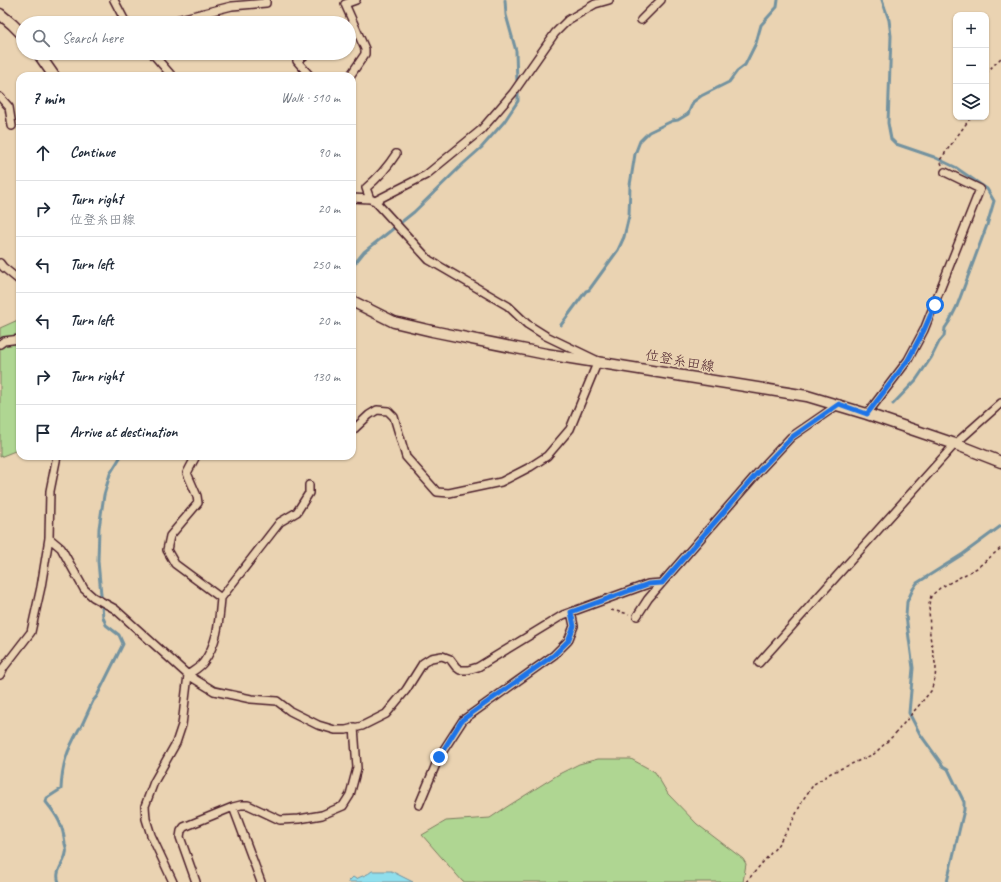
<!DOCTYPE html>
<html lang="en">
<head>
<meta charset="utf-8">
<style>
  :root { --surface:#fff; --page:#f2f2f3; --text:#1f2937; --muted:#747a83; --line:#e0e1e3 }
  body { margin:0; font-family:Caveat,"Klee One",sans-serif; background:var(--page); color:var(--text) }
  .controls { position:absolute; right:12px; top:12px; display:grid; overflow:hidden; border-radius:8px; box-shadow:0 1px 3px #0004 }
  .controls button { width:36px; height:36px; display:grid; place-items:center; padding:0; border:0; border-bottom:1px solid var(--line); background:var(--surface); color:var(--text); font:20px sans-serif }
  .stop { position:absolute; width:12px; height:12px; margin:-9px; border:3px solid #1a73e8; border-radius:50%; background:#fff }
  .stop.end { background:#1a73e8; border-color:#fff; box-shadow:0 1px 4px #0008 }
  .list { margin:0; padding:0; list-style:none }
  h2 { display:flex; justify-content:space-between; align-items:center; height:52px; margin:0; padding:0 16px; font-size:17px }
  h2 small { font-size:13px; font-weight:400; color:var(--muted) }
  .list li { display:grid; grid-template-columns:26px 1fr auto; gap:12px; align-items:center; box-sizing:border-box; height:56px; padding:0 16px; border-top:1px solid var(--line) }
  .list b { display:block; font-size:15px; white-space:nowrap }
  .list p { margin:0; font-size:13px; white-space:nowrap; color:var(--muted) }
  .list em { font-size:13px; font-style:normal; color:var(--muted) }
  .icon { flex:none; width:22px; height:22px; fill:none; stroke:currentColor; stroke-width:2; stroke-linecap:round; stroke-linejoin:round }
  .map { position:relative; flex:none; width:1001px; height:882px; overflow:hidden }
  .search { position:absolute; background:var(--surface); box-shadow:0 1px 3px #0004; left:16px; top:16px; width:340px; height:44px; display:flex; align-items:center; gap:10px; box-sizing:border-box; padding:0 14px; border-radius:22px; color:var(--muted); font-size:15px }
  .panel { position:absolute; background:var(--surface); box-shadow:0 1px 3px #0004; left:16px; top:72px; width:340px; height:388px; border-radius:12px }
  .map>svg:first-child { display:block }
  .green { fill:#afd692; stroke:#7c7a5e }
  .water { fill:#8fdeec; stroke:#73929f }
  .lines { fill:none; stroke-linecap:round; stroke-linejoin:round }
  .stream { stroke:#73929f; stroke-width:3 }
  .minor-casing { stroke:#4a1f2b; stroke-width:10 }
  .secondary-casing { stroke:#4a1f2b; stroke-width:13 }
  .path { stroke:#4a1f2b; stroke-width:1.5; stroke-dasharray:3 3; stroke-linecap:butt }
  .minor { stroke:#ead3b2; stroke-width:7 }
  .secondary { stroke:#ead3b2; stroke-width:10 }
  .route { stroke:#1a73e8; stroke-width:5 }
  .labels { text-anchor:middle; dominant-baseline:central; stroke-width:3.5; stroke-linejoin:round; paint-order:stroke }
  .street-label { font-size:14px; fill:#4a1f2b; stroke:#ead3b2 }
</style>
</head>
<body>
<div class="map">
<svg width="1001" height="882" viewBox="0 0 1001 882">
  <rect width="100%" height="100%" fill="#ead3b2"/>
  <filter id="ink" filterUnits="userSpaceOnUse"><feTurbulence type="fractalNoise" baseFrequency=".025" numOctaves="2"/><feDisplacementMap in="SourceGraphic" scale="8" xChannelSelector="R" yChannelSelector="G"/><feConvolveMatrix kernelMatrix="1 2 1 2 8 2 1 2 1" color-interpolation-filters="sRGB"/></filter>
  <g filter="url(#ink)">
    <path class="green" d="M20,319V449L0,457V328Z
      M598,759H631L655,772L668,794L697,824L743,859L746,864L743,882H463L422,835L446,821L490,818L505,808L559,774L579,764Z"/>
    <path class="water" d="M372,871H391L413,882H348L353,877L356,879C361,876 368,875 372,871Z"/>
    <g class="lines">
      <path class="stream" d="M505,0L506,15L516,51L517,83
        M882,0L889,20L891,36L888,123L891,139L896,144L934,157L955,167L987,189L994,201L987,225L957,306L949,322L945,328L944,336L939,342L931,358L916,380L893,404
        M352,267L364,252L414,212L463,164L481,148L504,122L518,101V89
        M561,325L586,291L589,290L618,250L624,237L629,216L630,185L635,154L640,141L649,132L672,121L678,120L688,114L693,102L701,96L729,82L737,71L745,65L756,43L761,25L777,7L778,0
        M59,882C54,871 65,863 66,853C67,851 66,847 65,844C63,825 58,817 46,802L47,798L61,789C62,764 67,751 79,729L81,727L93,701L97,696L123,644L119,635L106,625L103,617L98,561L99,528L104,495L110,474L121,456
        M947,882L964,810V802L948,769L943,766L920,734L909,713L913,668L906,616L907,602L913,589L917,583L963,554L1001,526"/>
      <g class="minor-casing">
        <path id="minor" d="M114,0L126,23
          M641,20L661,0
          M170,23L172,21L232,6L266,3V0
          M152,53L172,76
          M308,53L297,61L310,76
          M350,76L365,54V49L345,4L356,0
          M0,97L9,107L12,126
          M352,198L370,199L375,201L429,260L508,306L527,324L546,336L598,361L570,429L547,456L530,467L501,482L449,493L437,492L406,457L394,417L388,411L377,410L369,415L352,431
          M370,199L366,188C378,178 387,168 396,154
          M375,201L426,175L481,130L513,93L555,33L568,20L595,4L609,0
          M0,263L3,267L20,281
          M0,344L4,341L20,339
          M867,414L908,360L924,330L980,189L945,172
          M49,538L61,548L84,589L93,597L115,609L188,675L214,691L251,699L277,701L290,711L318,725L335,730H346L362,726L386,714L406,690L423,663L431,658L442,656L450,659L456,667L460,670H468L478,667L563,615L648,584L662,583
          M221,598L280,522L297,512L309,493V485
          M637,616L648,599L761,469L791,437L839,404
          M759,663L955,444L1001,403
          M0,675L4,667L31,632L41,587L49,538L50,491L57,456
          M419,805L439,757L463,720L554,655L568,641L574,626L571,612
          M233,807L261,882
          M173,882L151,835L146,819L145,806L154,782L176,743L182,725L188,675C193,671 199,668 203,663C218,643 219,621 221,598L175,564L167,550L170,536L198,503L197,496L187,473L196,456
          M196,882L180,837L181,831L184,827L233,807L241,805H248L280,820L299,819L322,815L343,806L350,795L357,768L354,727"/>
      </g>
      <g class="secondary-casing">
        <path id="secondary" d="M0,14L12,24L23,35
          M38,53L54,76
          M352,301L394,322L432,331L546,354L807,396L867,414L955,444L1001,462"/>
      </g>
      <path class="path" d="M986,73L1001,58
        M942,165L940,160L971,117
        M611,610L629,614
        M746,882L777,846L791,824L804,798L814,784L831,773L874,754L894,735L931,691L935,678L936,668L930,636L929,604L931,596L940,588L977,568L1001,548"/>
      <use href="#minor" class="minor"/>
      <use href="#secondary" class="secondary"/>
    </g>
  </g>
  <g class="lines" filter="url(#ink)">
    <path class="route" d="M439,757L462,720L554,655L568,641L574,626L571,612L648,584L662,583L761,469L792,437L839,404L867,414L908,360L924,330L935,305"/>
  </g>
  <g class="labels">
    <g class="street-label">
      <text transform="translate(680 361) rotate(10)">位登糸田線</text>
    </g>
  </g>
</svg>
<div class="controls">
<button>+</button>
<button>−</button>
<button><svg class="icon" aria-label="layers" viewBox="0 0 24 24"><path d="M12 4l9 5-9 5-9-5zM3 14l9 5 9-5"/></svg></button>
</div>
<div class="stop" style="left:935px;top:305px"></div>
<div class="stop end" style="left:439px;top:757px"></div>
<div class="search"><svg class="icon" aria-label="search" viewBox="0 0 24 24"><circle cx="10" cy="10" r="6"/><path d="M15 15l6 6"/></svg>Search here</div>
<section class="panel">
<h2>7 min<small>Walk · 510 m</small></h2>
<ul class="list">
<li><svg class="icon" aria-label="ahead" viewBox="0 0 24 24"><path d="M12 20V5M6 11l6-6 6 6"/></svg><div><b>Continue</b></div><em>90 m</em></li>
<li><svg class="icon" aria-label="right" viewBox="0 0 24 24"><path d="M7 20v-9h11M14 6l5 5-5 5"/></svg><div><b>Turn right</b><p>位登糸田線</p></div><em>20 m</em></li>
<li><svg class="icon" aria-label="left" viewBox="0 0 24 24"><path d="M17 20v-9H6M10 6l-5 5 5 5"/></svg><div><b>Turn left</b></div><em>250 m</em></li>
<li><svg class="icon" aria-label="left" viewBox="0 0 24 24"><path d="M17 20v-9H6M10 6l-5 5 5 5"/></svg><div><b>Turn left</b></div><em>20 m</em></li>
<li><svg class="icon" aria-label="right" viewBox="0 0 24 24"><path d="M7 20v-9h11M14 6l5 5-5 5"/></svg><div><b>Turn right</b></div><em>130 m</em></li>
<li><svg class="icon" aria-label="arrive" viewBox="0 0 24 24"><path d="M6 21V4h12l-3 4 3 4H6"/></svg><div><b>Arrive at destination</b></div></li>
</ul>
</section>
</div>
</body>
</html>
